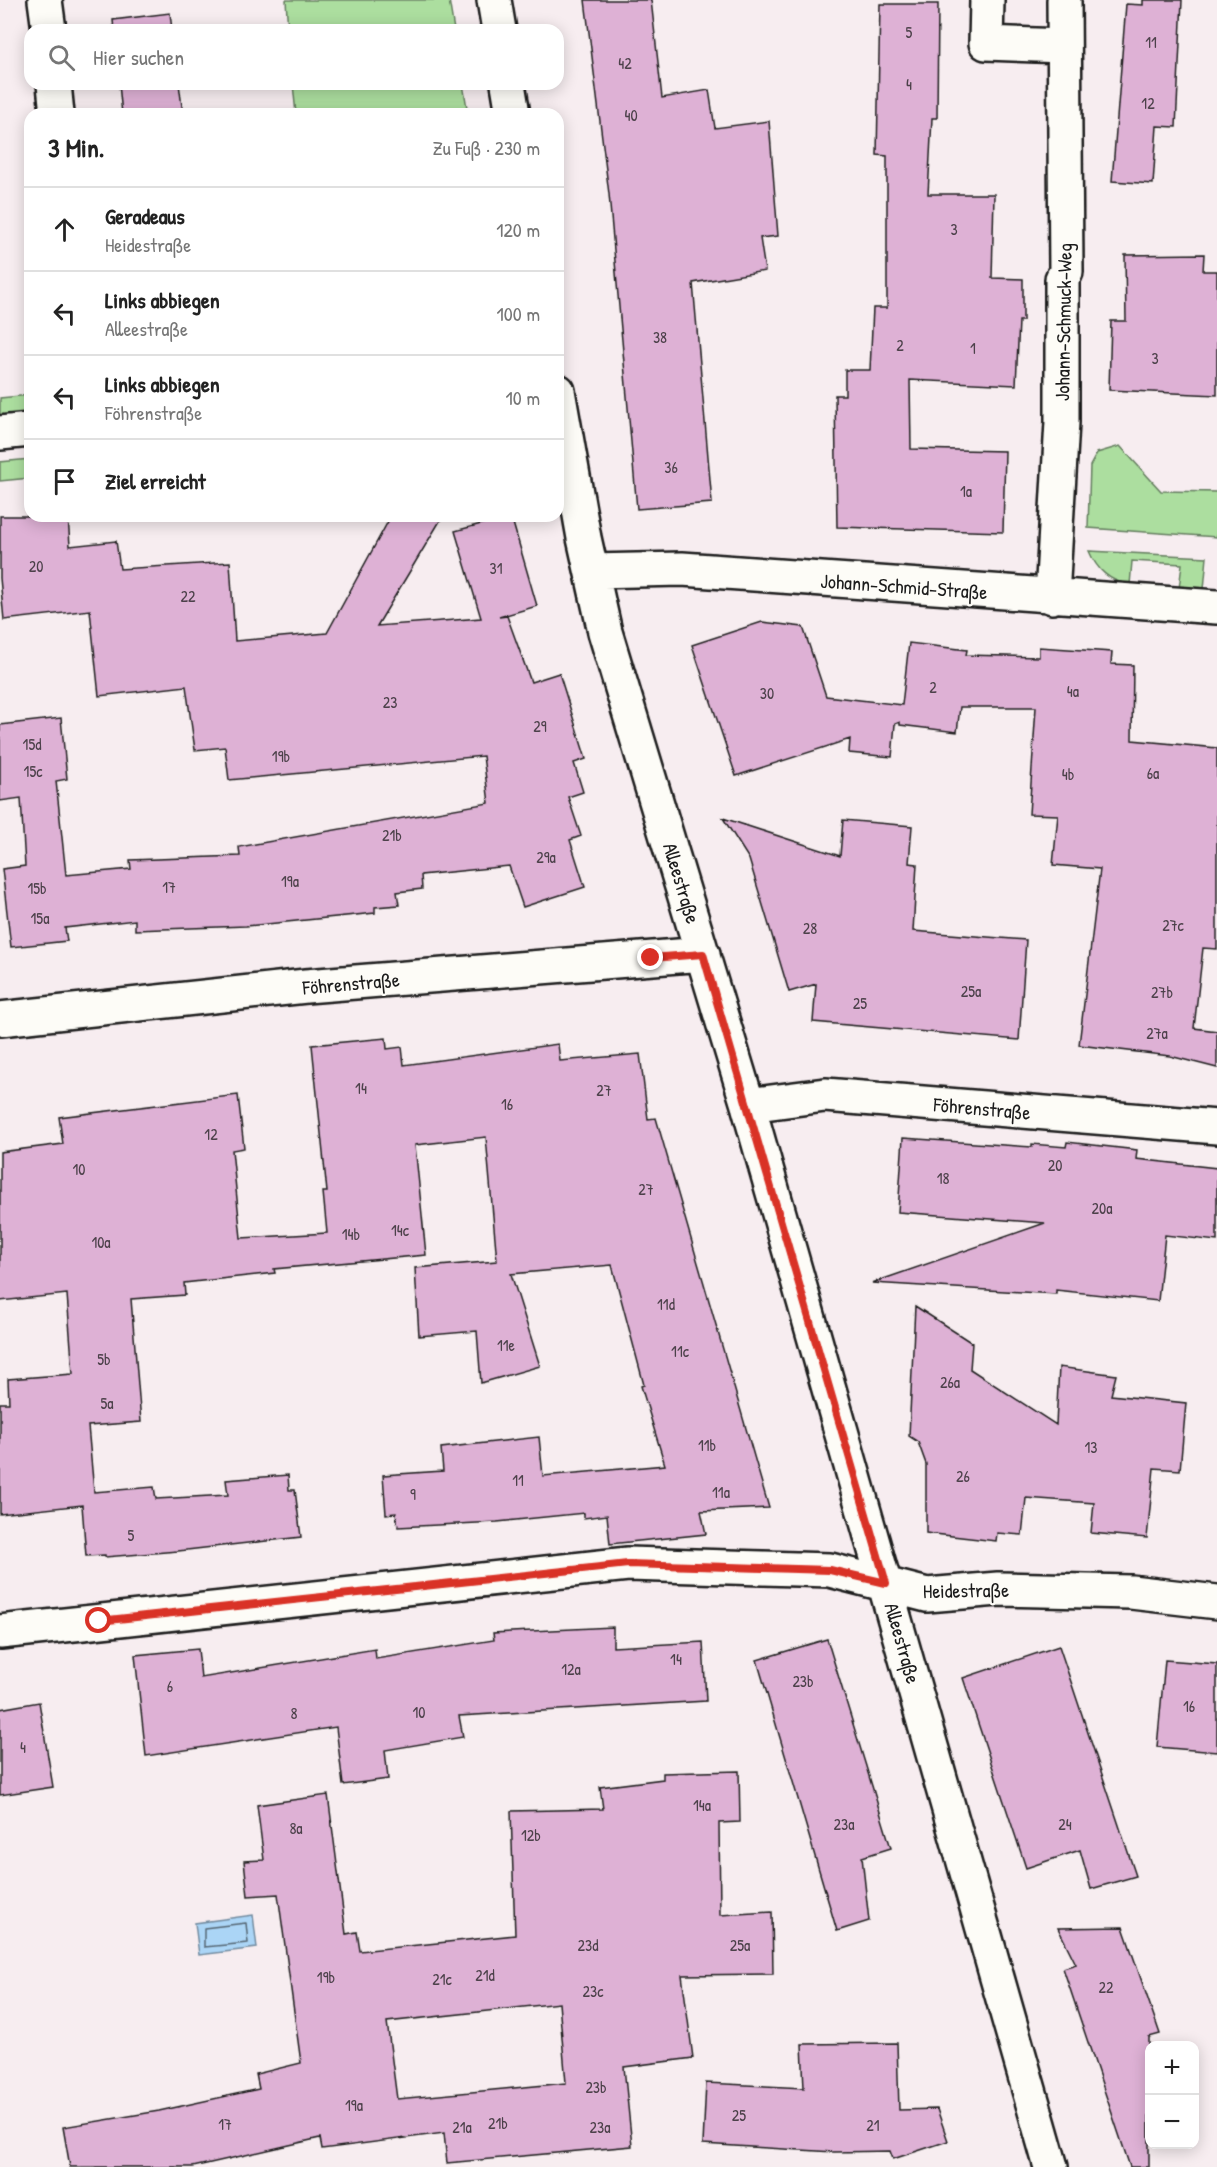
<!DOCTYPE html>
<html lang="de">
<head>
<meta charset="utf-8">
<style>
  :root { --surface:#fff; --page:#f2f2f2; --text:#222; --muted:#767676; --line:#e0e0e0 }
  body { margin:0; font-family:"Patrick Hand",sans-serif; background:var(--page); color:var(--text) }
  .controls { position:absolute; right:18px; bottom:18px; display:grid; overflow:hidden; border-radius:12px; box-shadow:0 3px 15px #0003 }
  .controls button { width:54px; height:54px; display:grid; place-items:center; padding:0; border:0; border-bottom:2px solid var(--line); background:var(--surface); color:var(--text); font:30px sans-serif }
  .stop { position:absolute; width:18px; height:18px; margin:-14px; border:4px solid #d93025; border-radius:50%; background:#fff }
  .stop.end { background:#d93025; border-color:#fff; box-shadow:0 2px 6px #0008 }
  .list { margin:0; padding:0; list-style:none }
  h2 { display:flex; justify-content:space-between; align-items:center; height:78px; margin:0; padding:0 24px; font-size:26px }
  h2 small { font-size:20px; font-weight:400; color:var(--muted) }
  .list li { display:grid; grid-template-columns:39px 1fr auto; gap:18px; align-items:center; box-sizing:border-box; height:84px; padding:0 24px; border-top:2px solid var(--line) }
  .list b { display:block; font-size:22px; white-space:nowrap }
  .list p { margin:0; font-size:20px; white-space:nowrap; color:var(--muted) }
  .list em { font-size:20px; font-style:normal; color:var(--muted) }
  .icon { flex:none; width:33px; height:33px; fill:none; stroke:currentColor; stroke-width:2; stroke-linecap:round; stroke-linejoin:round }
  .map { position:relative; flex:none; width:1217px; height:2167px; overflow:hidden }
  .search { position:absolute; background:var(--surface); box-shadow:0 3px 15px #0003; left:24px; top:24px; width:540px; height:66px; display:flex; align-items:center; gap:15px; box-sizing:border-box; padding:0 21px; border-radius:18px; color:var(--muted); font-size:22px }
  .panel { position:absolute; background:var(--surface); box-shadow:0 3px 15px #0003; left:24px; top:108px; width:540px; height:414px; border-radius:18px }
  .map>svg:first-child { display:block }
  .green { fill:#acde9f; stroke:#647d5e; stroke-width:1.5 }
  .water { fill:#abd5f6; stroke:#728b9f; stroke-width:1.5 }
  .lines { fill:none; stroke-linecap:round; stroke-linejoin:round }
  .shore { stroke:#556673; stroke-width:1.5 }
  .building { fill:#deb1d5; stroke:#1c1c1c; stroke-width:1.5; fill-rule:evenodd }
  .minor-casing { stroke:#1c1c1c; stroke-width:38 }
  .minor { stroke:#fdfcf7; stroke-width:33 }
  .route { stroke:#d93025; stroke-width:8 }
  .labels { text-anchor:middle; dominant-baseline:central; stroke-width:4.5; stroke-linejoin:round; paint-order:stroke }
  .number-label { font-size:16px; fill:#4c414a }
  .street-label { font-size:20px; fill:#1c1c1c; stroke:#fdfcf7 }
</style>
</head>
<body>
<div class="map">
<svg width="1217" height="2167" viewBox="0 0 1217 2167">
  <rect width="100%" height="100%" fill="#f7edf0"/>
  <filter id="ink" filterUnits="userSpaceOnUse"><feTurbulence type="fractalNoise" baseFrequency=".0167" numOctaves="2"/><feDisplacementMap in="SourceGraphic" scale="12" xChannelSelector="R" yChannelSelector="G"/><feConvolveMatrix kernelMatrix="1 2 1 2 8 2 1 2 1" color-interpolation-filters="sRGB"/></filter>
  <g filter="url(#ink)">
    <path class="green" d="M286,0H449L454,30H288Z
      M293,84H463L468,114H296Z
      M30,395V419L0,424V398Z
      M1120,446L1161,491L1217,492V537L1088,528L1090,466L1097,453Z
      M30,459V478L0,481V462Z
      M1089,551L1207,557L1204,589H1179L1182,564L1132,561L1130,585C1109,581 1097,570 1089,551Z"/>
    <path class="water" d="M253,1915L257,1948L199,1955L195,1923Z"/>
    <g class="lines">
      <path class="shore" d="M246,1923L248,1943L204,1947V1928Z"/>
    </g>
    <path class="building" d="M585,0H651L662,98L709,90L715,128L769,121L778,236L760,238L765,271L693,283L712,503L637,509L609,194Z
      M1143,0H1182L1176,127L1157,126L1153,184L1112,181L1126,4L1143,5Z
      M880,4H938L937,118H932L928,194H994L992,278L1023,279V321H1019L1016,385L910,380L911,449L1005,451L1003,532L837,527L835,395H845V370H870L873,308H887V156L877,155Z
      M170,13L172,30H114L113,20Z
      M119,84H179L183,114H122Z
      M1204,254L1203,271H1217V395L1109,390L1111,321H1126L1125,255Z
      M0,516H68L70,546L116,541L120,569L230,562L235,641L327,633L391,516H443L377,626L481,618L455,531L511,516L537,606L499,617L507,616L531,682L559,673L586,759L574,763L583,792L568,797L581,836L570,840L585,887L523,907L509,866L421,875L422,889L397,892L399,905L375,907V913L246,926L135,930V920L65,928L67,941L11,947L2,869L25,866L21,798L0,801V725L61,718L67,779L56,781L66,875L131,869L130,860L240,856L239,847L489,803L483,756L229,780L225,747L195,750L186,686L99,696L90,610L4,620L0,578Z
      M762,622L803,627L826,696L902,705L909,643L967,650L966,655L1039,657V647L1112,652L1111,664L1133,665L1132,740L1217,748V949L1203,948L1194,1028L1217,1031V1068L1170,1056L1079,1045L1100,869L1053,865L1058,815L1029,814L1036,707H960L957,732L900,725V722L895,724L892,757L849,753L850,739L736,776L692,645Z
      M723,818L840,856L843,820L912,826L909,863L917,864L913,931L1026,940L1019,1040L813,1022L816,984L789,992L749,859Z
      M386,1038L387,1049L402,1047L404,1065L558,1044L560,1061L640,1054L648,1119L656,1118L769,1508L701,1511L706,1534L610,1544L607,1515L584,1518V1513L497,1522L398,1527L396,1513L386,1514L383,1475L443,1471L441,1448L539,1437L543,1476L665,1465L641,1386L644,1385L612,1265L511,1274L540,1366L481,1383L477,1331L419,1336L415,1268L497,1261L486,1137L415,1145L426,1255L274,1269L275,1273L184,1283L185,1295L131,1299L141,1422L88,1426L94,1492L154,1487L156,1499L228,1495L226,1480L288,1475L289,1490H295L301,1537L178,1551L105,1557V1555L86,1556L82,1505L0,1514V1403H9L8,1379L73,1374L67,1294L0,1301V1152L63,1144L59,1117L238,1095L244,1148L232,1150L241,1238L327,1233L323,1192H327L312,1045Z
      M903,1138L1032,1147V1144L1066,1147L1067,1142L1137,1150L1136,1159L1217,1168V1241L1165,1235L1158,1301L1056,1290V1294L872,1283L1045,1223L898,1212Z
      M915,1306L972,1343L970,1369L1056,1425L1059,1367L1116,1375L1111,1395L1186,1403L1180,1470L1154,1468L1147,1538L1091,1533L1094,1503L1026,1498L1022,1535L997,1533L996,1541L926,1533V1464L918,1442L909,1436Z
      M613,1627V1647L703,1642L706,1701L459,1716L463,1737L385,1750L388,1779L343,1785L336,1727L146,1756L135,1655L198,1649L201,1678L375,1649L376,1659L494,1640L493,1633Z
      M827,1639L891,1848L862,1857L869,1921L837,1931L757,1660Z
      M1059,1646L1136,1876L1091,1889L1080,1850L1026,1868L963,1678Z
      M1165,1660L1217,1664V1752L1157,1747Z
      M39,1702L53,1787L0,1795V1709Z
      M739,1771L740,1822L719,1823L720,1915L772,1912L773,1974L682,1975L693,2058L624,2067L632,2146L447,2163L444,2133L322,2149L320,2138L193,2167H70L63,2127L159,2111L259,2089L256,2074L301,2063L278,1894L248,1896L244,1861L264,1860L257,1805L328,1795L346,1934L357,1932L360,1951L515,1935L511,1811L603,1809L600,1787L663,1779V1773ZM559,2003L566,2083L397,2099L387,2022Z
      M1123,1927L1160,2034L1149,2037V2167H1130L1063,1968L1076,1964L1058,1928Z
      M897,2043L899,2110L937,2109L948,2141L893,2159L890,2151L834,2152L703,2144L706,2083L804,2088L802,2044Z"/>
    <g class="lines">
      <g class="minor-casing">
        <path id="minor" d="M45,0L49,30
          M494,0L499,30
          M987,0L986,43L1063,46
          M54,84L57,114
          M508,84L513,114
          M558,391L584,538L605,632L748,1105L1051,2167
          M0,433L30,430
          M592,571L682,569L1217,607
          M1052,597L1062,422V279L1066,272L1064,0
          M0,1019L306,986L703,954
          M748,1105L825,1095L1217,1127
          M0,1632L628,1564L830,1570L927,1595L998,1589L1131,1592L1217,1602"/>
      </g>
      <use href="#minor" class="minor"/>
    </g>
  </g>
  <g class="lines" filter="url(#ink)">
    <path class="route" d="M99,1621L628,1564L830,1570L886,1583L703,954L651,958"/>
  </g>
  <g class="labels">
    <g class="number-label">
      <text x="909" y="32">5</text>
      <text x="1151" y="42">11</text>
      <text x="625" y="63">42</text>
      <text x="909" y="84">4</text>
      <text x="1148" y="103">12</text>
      <text x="631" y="115">40</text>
      <text x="954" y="229">3</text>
      <text x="660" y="337">38</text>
      <text x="900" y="345">2</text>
      <text x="973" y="348">1</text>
      <text x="1155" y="358">3</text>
      <text x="671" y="467">36</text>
      <text x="966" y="491">1a</text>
      <text x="36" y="566">20</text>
      <text x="496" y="568">31</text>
      <text x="188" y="596">22</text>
      <text x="933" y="687">2</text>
      <text x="1073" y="691">4a</text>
      <text x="767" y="693">30</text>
      <text x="390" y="702">23</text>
      <text x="540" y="726">29</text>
      <text x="32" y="744">15d</text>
      <text x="281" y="756">19b</text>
      <text x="33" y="771">15c</text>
      <text x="1153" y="773">6a</text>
      <text x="1068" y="774">4b</text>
      <text x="392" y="835">21b</text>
      <text x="546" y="857">29a</text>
      <text x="290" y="881">19a</text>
      <text x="169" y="887">17</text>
      <text x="37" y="888">15b</text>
      <text x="40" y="918">15a</text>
      <text x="1173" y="925">27c</text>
      <text x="810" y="928">28</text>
      <text x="971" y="991">25a</text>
      <text x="1162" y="992">27b</text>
      <text x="860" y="1003">25</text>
      <text x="1157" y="1033">27a</text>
      <text x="361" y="1088">14</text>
      <text x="604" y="1090">27</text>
      <text x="507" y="1104">16</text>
      <text x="211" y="1134">12</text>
      <text x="1055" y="1165">20</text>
      <text x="79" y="1169">10</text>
      <text x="943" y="1178">18</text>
      <text x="646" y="1189">27</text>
      <text x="1102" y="1208">20a</text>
      <text x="400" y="1230">14c</text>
      <text x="351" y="1234">14b</text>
      <text x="101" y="1242">10a</text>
      <text x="666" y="1304">11d</text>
      <text x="506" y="1345">11e</text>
      <text x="680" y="1351">11c</text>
      <text x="104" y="1359">5b</text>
      <text x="950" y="1382">26a</text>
      <text x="107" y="1403">5a</text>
      <text x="707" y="1445">11b</text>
      <text x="1091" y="1447">13</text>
      <text x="963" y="1476">26</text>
      <text x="518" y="1480">11</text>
      <text x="721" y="1492">11a</text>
      <text x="413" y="1494">9</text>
      <text x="131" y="1535">5</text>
      <text x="676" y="1659">14</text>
      <text x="571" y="1669">12a</text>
      <text x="803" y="1681">23b</text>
      <text x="170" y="1686">6</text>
      <text x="1189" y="1706">16</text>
      <text x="419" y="1712">10</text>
      <text x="294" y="1713">8</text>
      <text x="23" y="1747">4</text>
      <text x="702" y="1805">14a</text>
      <text x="844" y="1824">23a</text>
      <text x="1065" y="1824">24</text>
      <text x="296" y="1828">8a</text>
      <text x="531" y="1835">12b</text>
      <text x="588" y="1945">23d</text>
      <text x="740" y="1945">25a</text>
      <text x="485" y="1975">21d</text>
      <text x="326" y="1977">19b</text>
      <text x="442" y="1979">21c</text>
      <text x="1106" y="1987">22</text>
      <text x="593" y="1991">23c</text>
      <text x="596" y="2087">23b</text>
      <text x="354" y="2105">19a</text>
      <text x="739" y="2115">25</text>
      <text x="498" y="2123">21b</text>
      <text x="225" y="2124">17</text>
      <text x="873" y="2125">21</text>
      <text x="462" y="2127">21a</text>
      <text x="600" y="2127">23a</text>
    </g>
    <g class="street-label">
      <text transform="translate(1063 322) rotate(-89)">Johann-Schmuck-Weg</text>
      <text transform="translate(904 586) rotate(4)">Johann-Schmid-Straße</text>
      <text transform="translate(682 883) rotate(73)">Alleestraße</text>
      <text transform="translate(351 983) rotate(-5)">Föhrenstraße</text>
      <text transform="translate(982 1108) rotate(5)">Föhrenstraße</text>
      <text transform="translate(966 1590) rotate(-1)">Heidestraße</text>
      <text transform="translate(903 1643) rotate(74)">Alleestraße</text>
    </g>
  </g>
</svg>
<div class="controls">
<button>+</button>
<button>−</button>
</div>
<div class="stop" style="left:99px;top:1621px"></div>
<div class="stop end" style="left:651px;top:958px"></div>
<div class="search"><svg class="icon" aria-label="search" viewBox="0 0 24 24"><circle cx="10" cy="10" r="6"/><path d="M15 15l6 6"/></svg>Hier suchen</div>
<section class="panel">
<h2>3 Min.<small>Zu Fuß · 230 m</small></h2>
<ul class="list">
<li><svg class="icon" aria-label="ahead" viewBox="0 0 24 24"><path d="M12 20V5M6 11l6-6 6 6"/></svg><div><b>Geradeaus</b><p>Heidestraße</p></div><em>120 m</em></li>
<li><svg class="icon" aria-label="left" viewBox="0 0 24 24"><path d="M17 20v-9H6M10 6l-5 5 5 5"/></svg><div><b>Links abbiegen</b><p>Alleestraße</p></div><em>100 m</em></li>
<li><svg class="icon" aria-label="left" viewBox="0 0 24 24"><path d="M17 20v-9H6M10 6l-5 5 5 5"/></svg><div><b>Links abbiegen</b><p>Föhrenstraße</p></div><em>10 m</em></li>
<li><svg class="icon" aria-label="arrive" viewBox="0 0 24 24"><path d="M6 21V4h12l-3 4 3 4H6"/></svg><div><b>Ziel erreicht</b></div></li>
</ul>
</section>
</div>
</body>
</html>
